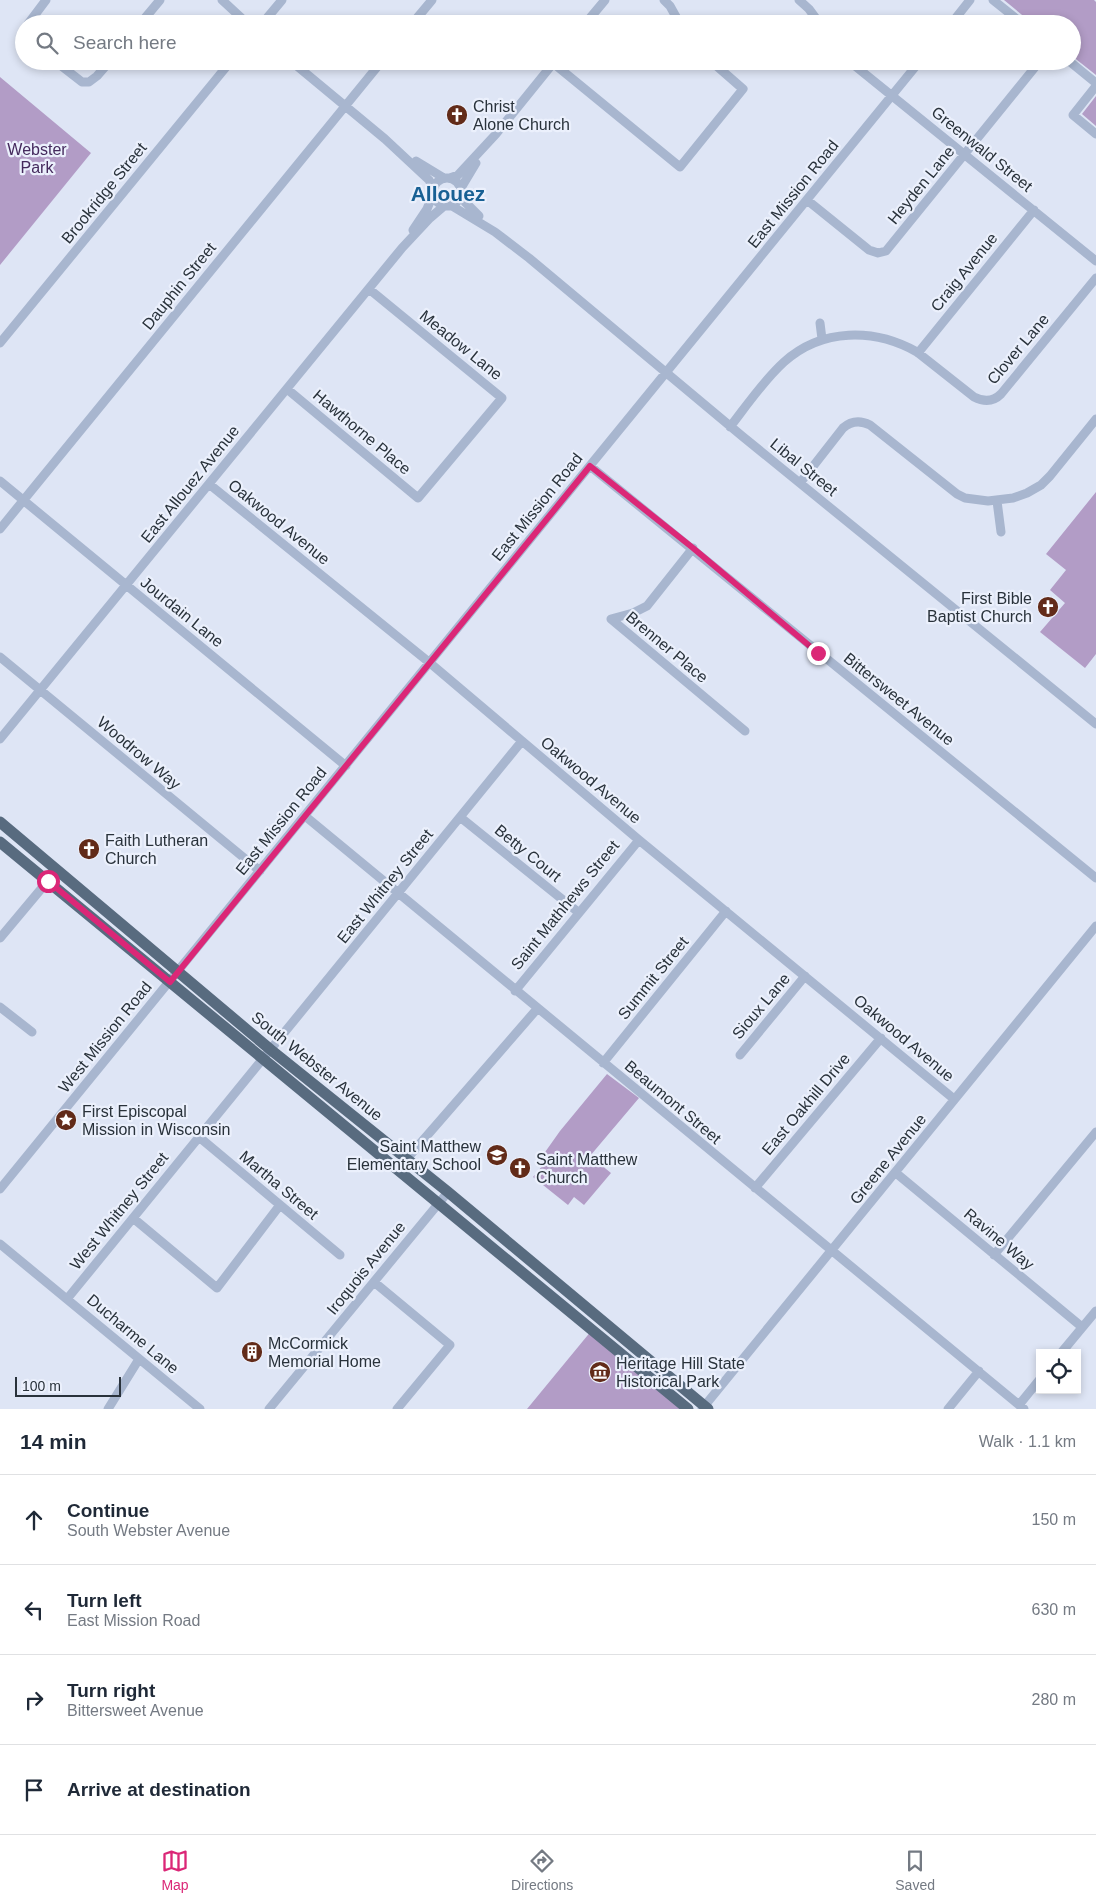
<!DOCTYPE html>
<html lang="en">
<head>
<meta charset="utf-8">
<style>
  :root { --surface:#fff; --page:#f6f6f7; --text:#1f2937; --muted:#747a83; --line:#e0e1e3; --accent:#db2777 }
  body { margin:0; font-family:Helvetica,sans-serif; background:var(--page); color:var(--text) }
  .controls { position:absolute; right:15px; bottom:15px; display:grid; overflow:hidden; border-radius:0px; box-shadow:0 2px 8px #0003 }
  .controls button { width:45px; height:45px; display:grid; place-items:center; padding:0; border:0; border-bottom:1px solid var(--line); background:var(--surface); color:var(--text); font:25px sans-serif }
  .scale { position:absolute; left:15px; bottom:12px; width:106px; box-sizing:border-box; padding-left:5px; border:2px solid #29323b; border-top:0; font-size:14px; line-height:18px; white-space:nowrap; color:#29323b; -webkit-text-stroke:4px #ebf0fc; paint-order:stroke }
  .stop { position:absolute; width:15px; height:15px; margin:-11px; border:4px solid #db2777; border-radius:50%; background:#fff }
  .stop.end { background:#db2777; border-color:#fff; box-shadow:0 1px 5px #0008 }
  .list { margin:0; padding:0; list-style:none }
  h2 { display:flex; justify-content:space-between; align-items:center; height:65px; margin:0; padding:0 20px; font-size:21px }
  h2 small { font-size:16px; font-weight:400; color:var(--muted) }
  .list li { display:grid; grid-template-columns:32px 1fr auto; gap:15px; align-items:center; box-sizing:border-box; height:90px; padding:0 20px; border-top:1px solid var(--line) }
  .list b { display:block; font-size:19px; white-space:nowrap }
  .list p { margin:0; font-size:16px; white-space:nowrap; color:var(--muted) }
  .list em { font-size:16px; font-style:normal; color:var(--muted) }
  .icon { flex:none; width:28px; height:28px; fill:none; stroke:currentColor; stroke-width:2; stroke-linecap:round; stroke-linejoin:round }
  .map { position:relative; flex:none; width:1096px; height:1409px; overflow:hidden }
  .search { position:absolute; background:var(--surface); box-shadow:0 2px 8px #0003; left:15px; right:15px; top:15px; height:55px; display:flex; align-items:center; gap:12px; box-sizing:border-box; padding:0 18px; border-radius:28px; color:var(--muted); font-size:19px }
  .sheet { height:425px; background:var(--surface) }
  nav { display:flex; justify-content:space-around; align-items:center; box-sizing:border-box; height:70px; border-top:1px solid var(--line); background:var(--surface); font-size:14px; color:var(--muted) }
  nav a { display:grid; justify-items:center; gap:2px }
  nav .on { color:var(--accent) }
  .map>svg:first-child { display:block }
  .green { fill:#b29cc6 }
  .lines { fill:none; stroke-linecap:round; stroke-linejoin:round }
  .minor { stroke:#a8b6cf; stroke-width:9 }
  .major { stroke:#586b7f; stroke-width:11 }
  .route { stroke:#db2777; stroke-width:6 }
  .labels { text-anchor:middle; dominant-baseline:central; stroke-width:4.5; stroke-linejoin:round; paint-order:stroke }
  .poi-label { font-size:16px; fill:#29323b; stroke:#ebf0fc; text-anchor:start }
  .park-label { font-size:16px; fill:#452a5d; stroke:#ebf0fc }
  .street-label { font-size:16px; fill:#29323b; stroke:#ebf0fc }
  .district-label { font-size:21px; font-weight:bold; fill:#186094; stroke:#ebf0fc }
</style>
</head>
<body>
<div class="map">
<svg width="1096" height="1409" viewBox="0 0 1096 1409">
  <rect width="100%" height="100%" fill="#dee5f5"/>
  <path class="green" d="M1004,0H1094L1096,2V75L1072,56V24H1033Z
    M0,77L91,153L0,265Z
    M1096,96V126L1082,114Z
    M1096,492V654L1085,668L1040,632L1065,603L1050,590L1066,570L1046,554Z
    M607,1074L639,1098L590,1156L611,1173L584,1205L574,1197L568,1205L533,1177L548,1159L543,1155L560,1131Z
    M592,1330L688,1409H527Z"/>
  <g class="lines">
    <path class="minor" d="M222,0L248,24
      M664,0L670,6L680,24
      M799,0L809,9L820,24
      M993,0L1023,24
      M28,24L46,0
      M140,24L160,0
      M262,24L282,0
      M412,24L432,0
      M585,24L605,0
      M951,24L970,0
      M55,61L82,82H89L97,76L110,61
      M291,61L385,139L429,180L433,188
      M849,61L1096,261
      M1069,61L1096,83
      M553,63L680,167L743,89L711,61
      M1096,86L1073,115L1096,134
      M416,161L444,178
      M433 192a14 14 0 1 1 28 0a14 14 0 1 1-28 0Z
      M450,178L458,175L496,134L555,61
      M461,188L476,163
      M461,193L465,202L479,216
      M807,200L869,250L878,253L886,251L1040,61
      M452,206L495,232L529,258L742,436L1096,724
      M413,230L427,209L433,194
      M820,323L822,339
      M0,343L231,61
      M918,353L1034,210
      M287,389L418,498L502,398L369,289
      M730,427C747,405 764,380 784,362C822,328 874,328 917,352L974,397C984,402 993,402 1001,394L1096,278
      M590,466L1096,878
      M0,481L346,766
      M800,483L843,428C851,421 860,420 870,425L957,494L965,498L988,501L1013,498L1027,493L1041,485L1050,476L1096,419
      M209,484L430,663L639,840L954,1099
      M997,501L1001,532
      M0,529L382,61
      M693,548L647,606L633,613L611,619L745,731
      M0,657L260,871
      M0,739L402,248L430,218L444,206
      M305,816L1024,1409
      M460,817L578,912
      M0,938L57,870
      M515,991L639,840
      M0,1007L32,1032
      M740,1055L805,976
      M603,1063L726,911
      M199,1137L340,1255
      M398,1169L537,1009
      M896,1173L1082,1327
      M755,1188L881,1038
      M0,1189L920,61
      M133,1218L217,1288L280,1205
      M0,1244L200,1409
      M994,1255L1096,1132
      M374,1282L450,1345L397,1409
      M67,1299L522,741
      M1061,1353L1096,1311
      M1019,1405L1040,1379
      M108,1409L139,1359
      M269,1409L448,1192
      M702,1409L1096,926
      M948,1409L979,1371"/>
    <path class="major" d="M0,822L271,1050L448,1192L708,1409
      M0,842L688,1409"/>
  </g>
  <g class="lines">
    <path class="route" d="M48,881L170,982L590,466L693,548L818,653"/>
  </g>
  <defs>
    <g id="church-disc" transform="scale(1.125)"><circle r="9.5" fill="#622b19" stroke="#ebf0fc"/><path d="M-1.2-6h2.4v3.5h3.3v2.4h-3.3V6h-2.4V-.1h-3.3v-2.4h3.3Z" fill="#fff"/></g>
    <g id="sight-disc" transform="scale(1.125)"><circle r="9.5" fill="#622b19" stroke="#ebf0fc"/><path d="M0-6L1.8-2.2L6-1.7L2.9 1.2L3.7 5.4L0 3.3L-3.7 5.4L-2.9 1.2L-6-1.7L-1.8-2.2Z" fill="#fff"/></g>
    <g id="school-disc" transform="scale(1.125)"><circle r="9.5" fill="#622b19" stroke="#ebf0fc"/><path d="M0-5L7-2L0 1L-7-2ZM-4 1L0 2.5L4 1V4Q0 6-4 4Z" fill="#fff"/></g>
    <g id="building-disc" transform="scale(1.125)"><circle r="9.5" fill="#622b19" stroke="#ebf0fc"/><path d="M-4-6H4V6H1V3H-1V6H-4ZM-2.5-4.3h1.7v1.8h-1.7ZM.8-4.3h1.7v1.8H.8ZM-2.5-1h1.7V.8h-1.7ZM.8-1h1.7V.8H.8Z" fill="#fff"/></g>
    <g id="museum-disc" transform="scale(1.125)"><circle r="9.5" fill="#622b19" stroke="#ebf0fc"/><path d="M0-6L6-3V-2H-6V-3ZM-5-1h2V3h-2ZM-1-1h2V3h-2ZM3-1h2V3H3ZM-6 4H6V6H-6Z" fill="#fff"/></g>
  </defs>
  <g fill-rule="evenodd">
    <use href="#church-disc" x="457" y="115"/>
    <use href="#church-disc" x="1048" y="607"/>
    <use href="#church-disc" x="89" y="849"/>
    <use href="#sight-disc" x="66" y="1120"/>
    <use href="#school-disc" x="497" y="1155"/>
    <use href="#church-disc" x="520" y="1168"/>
    <use href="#building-disc" x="252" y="1352"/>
    <use href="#museum-disc" x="600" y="1372"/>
  </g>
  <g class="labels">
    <g class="poi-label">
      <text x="473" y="106">Christ<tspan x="473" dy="18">Alone Church</tspan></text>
      <text x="1032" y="598" text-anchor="end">First Bible<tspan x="1032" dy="18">Baptist Church</tspan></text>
      <text x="105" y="840">Faith Lutheran<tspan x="105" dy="18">Church</tspan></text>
      <text x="82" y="1111">First Episcopal<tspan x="82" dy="18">Mission in Wisconsin</tspan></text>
      <text x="481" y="1146" text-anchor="end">Saint Matthew<tspan x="481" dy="18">Elementary School</tspan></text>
      <text x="536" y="1159">Saint Matthew<tspan x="536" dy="18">Church</tspan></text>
      <text x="268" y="1343">McCormick<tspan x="268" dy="18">Memorial Home</tspan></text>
      <text x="616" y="1363">Heritage Hill State<tspan x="616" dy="18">Historical Park</tspan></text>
    </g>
    <g class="park-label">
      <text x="37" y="149">Webster<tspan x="37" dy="18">Park</tspan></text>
    </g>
    <g class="street-label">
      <text transform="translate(982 149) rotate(39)">Greenwald Street</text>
      <text transform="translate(921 185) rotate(-51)">Heyden Lane</text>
      <text transform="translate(104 193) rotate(-51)">Brookridge Street</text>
      <text transform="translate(793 194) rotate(-51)">East Mission Road</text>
      <text transform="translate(964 272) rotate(-51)">Craig Avenue</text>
      <text transform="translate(179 286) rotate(-51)">Dauphin Street</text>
      <text transform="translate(461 345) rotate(39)">Meadow Lane</text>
      <text transform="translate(1018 349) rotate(-50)">Clover Lane</text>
      <text transform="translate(362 432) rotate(40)">Hawthorne Place</text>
      <text transform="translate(804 467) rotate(39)">Libal Street</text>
      <text transform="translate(190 484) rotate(-51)">East Allouez Avenue</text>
      <text transform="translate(537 507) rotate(-51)">East Mission Road</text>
      <text transform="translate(279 522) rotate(39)">Oakwood Avenue</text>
      <text transform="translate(182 612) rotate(39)">Jourdain Lane</text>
      <text transform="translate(667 647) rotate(40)">Brenner Place</text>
      <text transform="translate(899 699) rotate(39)">Bittersweet Avenue</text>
      <text transform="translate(139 753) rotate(40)">Woodrow Way</text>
      <text transform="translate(591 780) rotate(40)">Oakwood Avenue</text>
      <text transform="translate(281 821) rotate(-51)">East Mission Road</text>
      <text transform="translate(528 853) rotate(39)">Betty Court</text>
      <text transform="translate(385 886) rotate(-51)">East Whitney Street</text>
      <text transform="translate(565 905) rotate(-51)">Saint Mathhews Street</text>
      <text transform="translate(653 978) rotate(-51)">Summit Street</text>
      <text transform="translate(761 1006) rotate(-50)">Sioux Lane</text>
      <text transform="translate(105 1037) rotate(-51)">West Mission Road</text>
      <text transform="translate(904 1038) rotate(40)">Oakwood Avenue</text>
      <text transform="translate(317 1066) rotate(39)">South Webster Avenue</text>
      <text transform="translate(673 1102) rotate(40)">Beaumont Street</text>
      <text transform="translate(806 1104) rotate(-50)">East Oakhill Drive</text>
      <text transform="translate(888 1159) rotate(-51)">Greene Avenue</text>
      <text transform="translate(279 1185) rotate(40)">Martha Street</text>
      <text transform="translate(119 1211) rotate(-51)">West Whitney Street</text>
      <text transform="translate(999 1239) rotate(40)">Ravine Way</text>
      <text transform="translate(366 1268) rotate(-51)">Iroquois Avenue</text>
      <text transform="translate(133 1334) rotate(40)">Ducharme Lane</text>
    </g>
    <g class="district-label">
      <text x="448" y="193">Allouez</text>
    </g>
  </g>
</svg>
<div class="controls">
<button><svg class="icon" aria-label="locate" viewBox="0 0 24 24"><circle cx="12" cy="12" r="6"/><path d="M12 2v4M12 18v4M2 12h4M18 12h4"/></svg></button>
</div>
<div class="scale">100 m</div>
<div class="stop" style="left:48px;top:881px"></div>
<div class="stop end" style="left:818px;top:653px"></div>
<div class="search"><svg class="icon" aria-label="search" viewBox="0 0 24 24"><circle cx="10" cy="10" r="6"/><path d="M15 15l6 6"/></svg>Search here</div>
</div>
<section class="sheet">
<h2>14 min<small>Walk · 1.1 km</small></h2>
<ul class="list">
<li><svg class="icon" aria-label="ahead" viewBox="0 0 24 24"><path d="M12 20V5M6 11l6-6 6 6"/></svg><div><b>Continue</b><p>South Webster Avenue</p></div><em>150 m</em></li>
<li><svg class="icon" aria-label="left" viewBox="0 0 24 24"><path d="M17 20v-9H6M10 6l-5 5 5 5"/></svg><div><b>Turn left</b><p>East Mission Road</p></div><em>630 m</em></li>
<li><svg class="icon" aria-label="right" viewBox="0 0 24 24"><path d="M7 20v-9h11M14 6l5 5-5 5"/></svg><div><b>Turn right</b><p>Bittersweet Avenue</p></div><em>280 m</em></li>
<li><svg class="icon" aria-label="arrive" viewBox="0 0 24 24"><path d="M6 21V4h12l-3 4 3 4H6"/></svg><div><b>Arrive at destination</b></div></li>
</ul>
</section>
<nav>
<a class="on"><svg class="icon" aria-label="map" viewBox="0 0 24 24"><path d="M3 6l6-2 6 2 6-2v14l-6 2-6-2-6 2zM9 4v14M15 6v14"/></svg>Map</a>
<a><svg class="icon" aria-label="directions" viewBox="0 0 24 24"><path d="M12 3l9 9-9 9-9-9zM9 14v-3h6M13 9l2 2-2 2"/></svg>Directions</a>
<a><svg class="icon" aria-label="saved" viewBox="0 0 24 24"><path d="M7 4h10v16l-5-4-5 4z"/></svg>Saved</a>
</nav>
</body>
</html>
